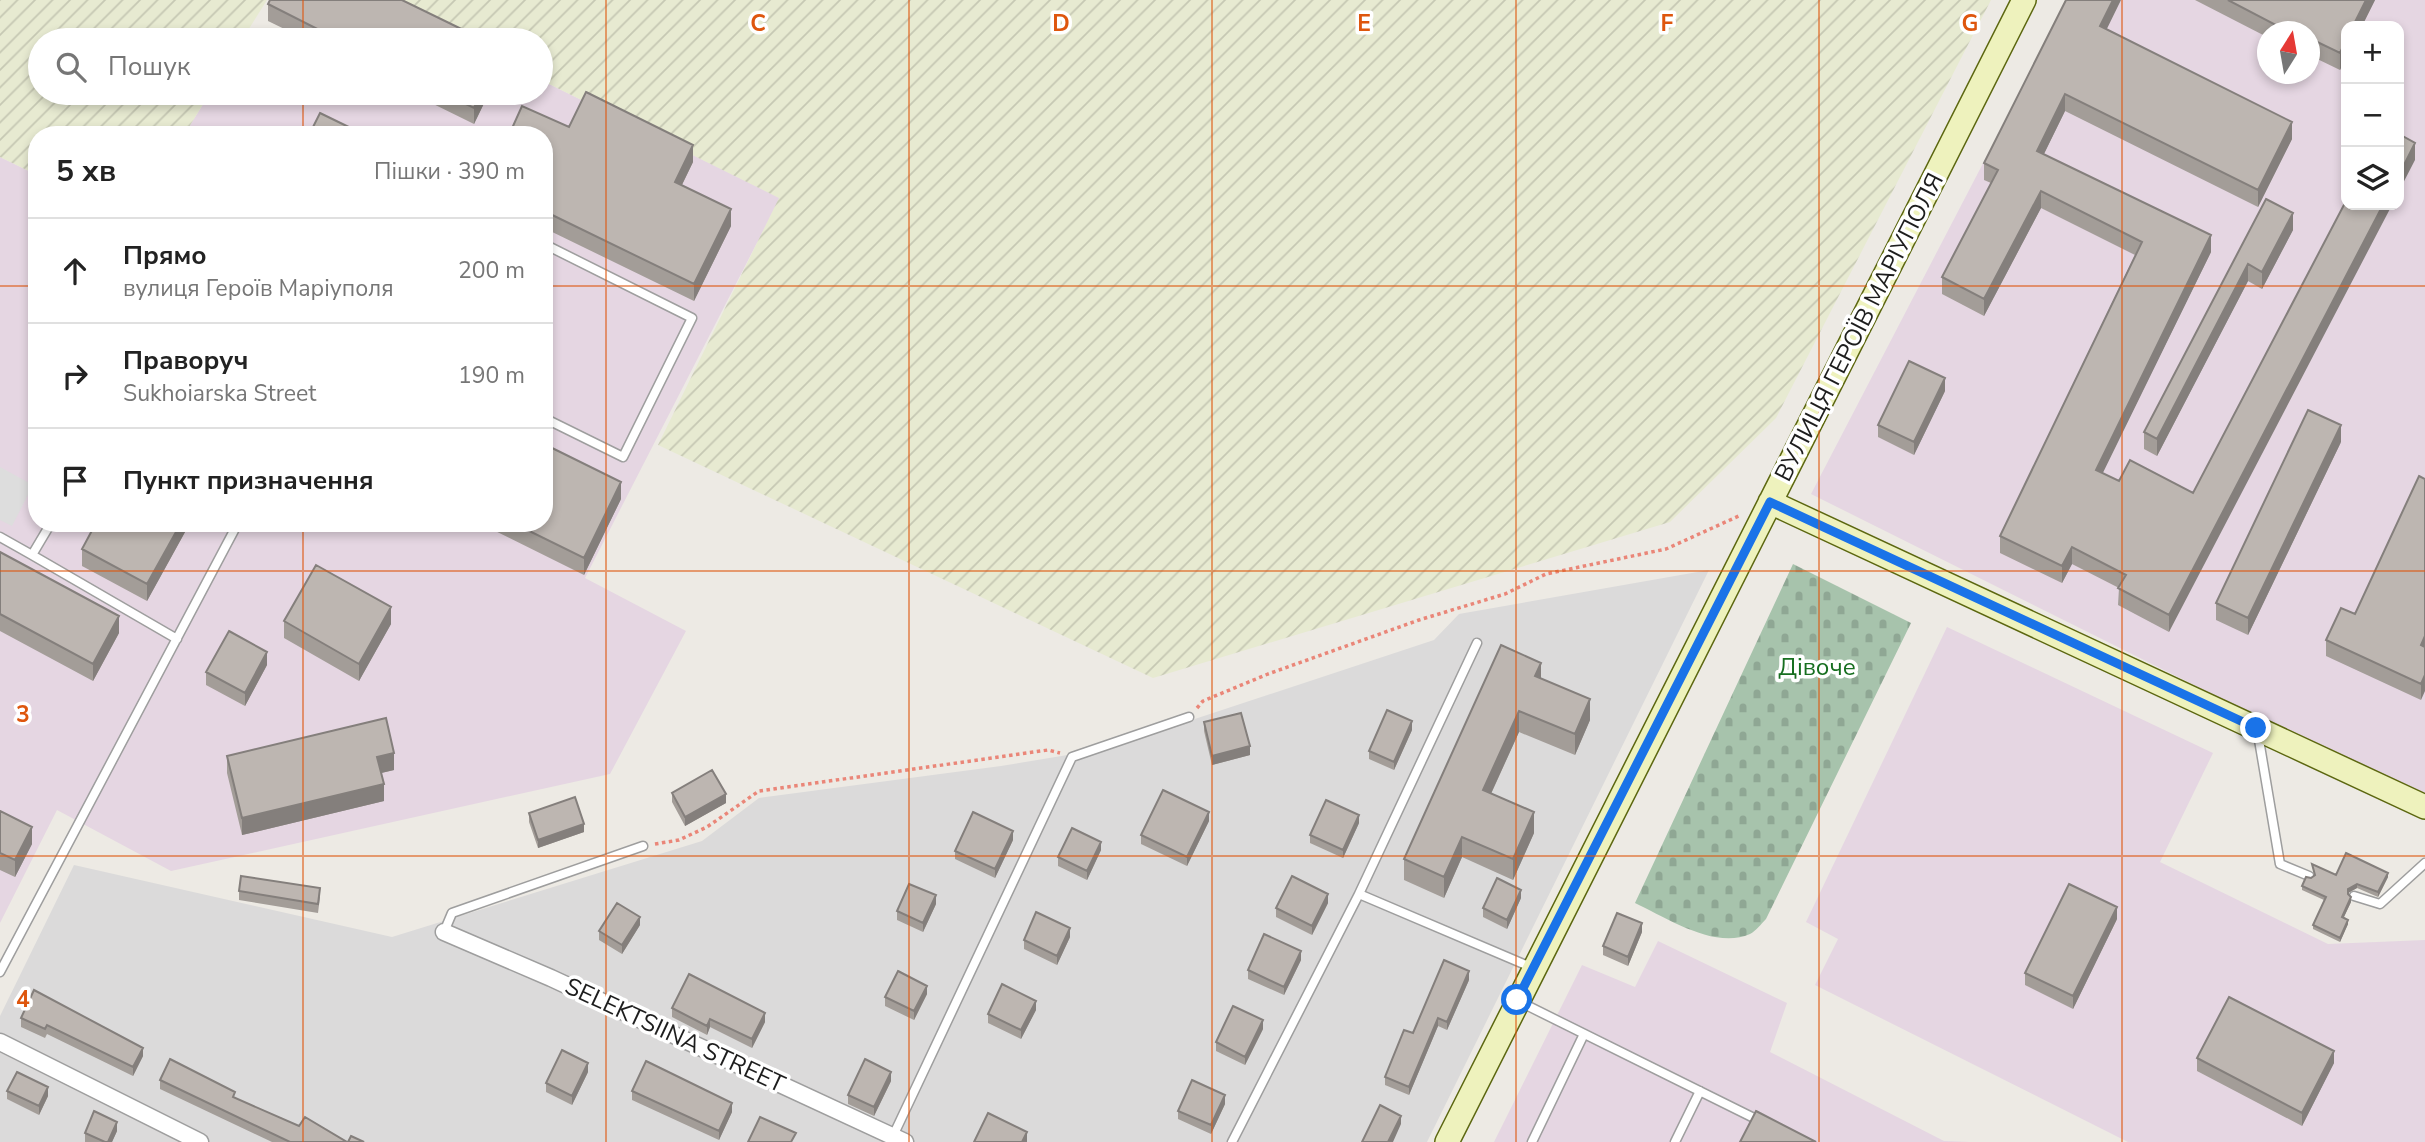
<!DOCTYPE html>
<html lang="uk">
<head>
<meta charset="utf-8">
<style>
  :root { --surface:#fff; --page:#f6f6f6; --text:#222; --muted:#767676; --line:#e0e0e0 }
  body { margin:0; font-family:"Nunito Sans",sans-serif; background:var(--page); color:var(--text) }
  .controls { position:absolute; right:21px; top:21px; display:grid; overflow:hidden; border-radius:14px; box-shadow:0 4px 10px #0003 }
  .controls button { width:63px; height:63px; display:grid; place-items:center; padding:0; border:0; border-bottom:2px solid var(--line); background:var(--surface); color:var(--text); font:35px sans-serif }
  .compass { position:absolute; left:2257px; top:21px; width:63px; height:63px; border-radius:50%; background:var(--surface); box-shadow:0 4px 10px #0003; rotate:11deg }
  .stop { position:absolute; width:21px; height:21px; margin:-16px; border:5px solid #1a73e8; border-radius:50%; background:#fff }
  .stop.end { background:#1a73e8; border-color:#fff; box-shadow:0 2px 7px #0008 }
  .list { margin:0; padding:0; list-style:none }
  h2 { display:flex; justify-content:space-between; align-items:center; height:91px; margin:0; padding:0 28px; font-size:30px }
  h2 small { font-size:23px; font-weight:400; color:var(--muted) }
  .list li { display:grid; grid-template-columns:46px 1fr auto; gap:21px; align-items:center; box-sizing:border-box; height:105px; padding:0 28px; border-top:2px solid var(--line) }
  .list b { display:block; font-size:26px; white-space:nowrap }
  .list p { margin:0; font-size:23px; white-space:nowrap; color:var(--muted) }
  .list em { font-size:23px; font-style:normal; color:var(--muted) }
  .icon { flex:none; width:38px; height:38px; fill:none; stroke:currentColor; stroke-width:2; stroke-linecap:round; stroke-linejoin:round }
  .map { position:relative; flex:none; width:2425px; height:1142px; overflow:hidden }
  .search { position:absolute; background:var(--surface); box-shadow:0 4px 10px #0003; left:28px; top:28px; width:525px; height:77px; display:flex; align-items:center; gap:18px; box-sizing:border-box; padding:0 24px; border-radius:38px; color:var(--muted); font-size:26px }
  .panel { position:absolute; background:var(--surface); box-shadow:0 4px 10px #0003; left:28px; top:126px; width:525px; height:406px; border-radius:28px }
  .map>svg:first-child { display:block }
  .residential { fill:#dbdada }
  .industrial { fill:#e5d6e2; fill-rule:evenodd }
  .farmland { fill:url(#farmland-furrows) }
  .cemetery { fill:url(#cemetery-stones) }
  .parking { fill:#ddd }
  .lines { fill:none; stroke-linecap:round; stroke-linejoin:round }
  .lane-casing { stroke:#9e9e9e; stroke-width:11 }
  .street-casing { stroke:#9e9e9e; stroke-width:19 }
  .secondary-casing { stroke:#5c6710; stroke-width:26 }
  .path { stroke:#ea8678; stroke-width:3.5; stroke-dasharray:3.5 3.5; stroke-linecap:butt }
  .lane { stroke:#fff; stroke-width:8 }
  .street { stroke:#fff; stroke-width:16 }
  .secondary { stroke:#eef2bd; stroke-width:23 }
  .wall { fill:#a39d98 }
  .shaded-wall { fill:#847f7c }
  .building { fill:#bdb6b1; stroke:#847f7c; stroke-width:2 }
  .route { stroke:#1a73e8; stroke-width:9 }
  .grid { fill:none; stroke:#de560d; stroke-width:2; stroke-opacity:0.55 }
  .labels { text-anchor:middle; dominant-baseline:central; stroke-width:7; stroke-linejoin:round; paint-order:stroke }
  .street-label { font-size:24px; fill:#1d1d1d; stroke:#fff }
  .park-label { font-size:24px; fill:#176f20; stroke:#fff }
  .grid-label { font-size:23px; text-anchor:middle; font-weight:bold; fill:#de560d; stroke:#fff; stroke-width:7; stroke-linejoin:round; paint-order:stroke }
</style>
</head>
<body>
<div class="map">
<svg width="2425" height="1142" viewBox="0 0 2425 1142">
  <defs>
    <pattern id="farmland-furrows" width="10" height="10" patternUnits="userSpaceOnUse" patternTransform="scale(1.75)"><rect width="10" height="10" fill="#e7ead1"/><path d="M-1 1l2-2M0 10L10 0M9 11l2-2" fill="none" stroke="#c6c8b3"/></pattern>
    <pattern id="cemetery-stones" width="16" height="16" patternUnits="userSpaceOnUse" patternTransform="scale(1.75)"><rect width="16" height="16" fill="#a7c3ac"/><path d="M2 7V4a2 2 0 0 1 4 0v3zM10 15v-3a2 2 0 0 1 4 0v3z" fill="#8fa794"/></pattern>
  </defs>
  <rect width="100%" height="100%" fill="#edeae4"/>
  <path class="residential" d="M1709,570L1427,1142H0V1016L74,865L392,937L702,841L759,798L1001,766L1104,749L1434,640L1459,614Z"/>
  <path class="industrial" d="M2068,0H2425V800L1811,494ZM2346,26H2399V205H2346ZM2268,32H2310V74H2268Z
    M541,80L780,198L585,578L686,631L610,774L171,871L57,810L0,923V157L37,175V523H544V135H184L210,93H541Z
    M1947,627L2213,753L2160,862L2328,944L2425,940V1142H2128L1815,985L1838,939L1806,922Z
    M1658,941L1787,1003L1770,1052L1944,1141L1970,1142H1494L1582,965L1635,987Z"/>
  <path class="farmland" d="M0,0H267L242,40H40V93H210L184,135H37V175L0,157Z
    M380,0H1991L1776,418L1670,522L1153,678L658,445L779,198L541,80V40H461Z"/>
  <path class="cemetery" d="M1793,564L1911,623L1766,919C1761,924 1756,931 1750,934C1715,950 1667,918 1635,903Z"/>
  <path class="parking" d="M0,467L33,485L12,526L0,520Z"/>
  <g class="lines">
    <g class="lane-casing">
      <path id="lane" d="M544,244L692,318L623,457L544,418
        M51,523L32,555L177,639
        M0,537L32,555
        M1477,643L1359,894L1533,968
        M2258,734L2280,864L2309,876
        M2354,896L2380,904L2425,863
        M444,932L452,913L643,846
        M0,972L238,523
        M1520,1002L1762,1122
        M893,1136L1072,757L1189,717
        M1232,1142L1359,894
        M1532,1142L1584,1034
        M1675,1142L1700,1091"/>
    </g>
    <g class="street-casing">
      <path id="street" d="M444,932L551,978L905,1142
        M0,1042L200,1142"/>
    </g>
    <g class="secondary-casing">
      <path id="secondary" d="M1770,502L2425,807
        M1447,1142L2024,0"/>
    </g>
    <path class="path" d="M1197,708L1203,701L1268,674L1419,620L1505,594L1546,574L1666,549L1741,515
      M655,844L679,840L707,827L759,791L1048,750L1060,753"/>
    <use href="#lane" class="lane"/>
    <use href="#street" class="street"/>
    <use href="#secondary" class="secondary"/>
  </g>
  <path class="wall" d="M2195,0H2375L2340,70L2309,55V32H2267V37Z
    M268,4L484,40H307L268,21Z
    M2107,29L2292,139L2258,207L2065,111L2044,154L2211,252L2102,473L2119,481L2193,493L2169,632L2118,605L2119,588L2072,564L2062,583L2000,553V536L2135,255L2041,208L1984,316L1942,294V277L1991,183L1984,180V163Z
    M411,93H489L474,124Z
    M569,127L693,162L682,185L731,226L694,301L544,228V135Z
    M2266,199L2293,230L2262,289L2248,281L2157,456L2144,449V432Z
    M1945,391L1914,455L1878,437V425Z
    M2341,442L2248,635L2216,620V603Z
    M2425,479L2421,700L2326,656V640L2355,614Z
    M621,499L584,575L479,523H544Z
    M190,523L147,601L82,566V549Z
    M0,552L119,633L93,681L0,631Z
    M284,621L391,624L359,681L284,638Z
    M267,665L245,706L206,685V672Z
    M1541,678L1590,720L1575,755L1519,732L1491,794L1534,833L1513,880L1462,857L1444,898L1404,880V859Z
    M1204,722L1250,755L1212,765L1204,731Z
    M1412,730L1394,770L1369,759V751Z
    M227,756L394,770L381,773L384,801L242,835L227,773Z
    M672,793L726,803L685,826L672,802Z
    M0,811L32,844L15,877L0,870Z
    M529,813L584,832L538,848L529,822Z
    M1209,821L1187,866L1141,844V835Z
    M1359,823L1343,858L1310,843V835Z
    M1013,840L995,878L955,859V851Z
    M1101,850L1087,880L1058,866V857Z
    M2312,864L2336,875L2388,877L2378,897L2357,888L2348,893L2351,902L2344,917L2348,924L2340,942L2313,929V925L2324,900L2302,890V886L2314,875Z
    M239,891L320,897L318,913L239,900Z
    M1521,898L1507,929L1483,917V908Z
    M1328,903L1312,935L1276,917V908Z
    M936,904L923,932L897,920V911Z
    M2117,919L2073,1009L2025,985V973Z
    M640,925L622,954L599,940V931Z
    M1642,932L1628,966L1603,955V946Z
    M1070,937L1057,965L1024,949V940Z
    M1301,960L1284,995L1248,979V970Z
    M1469,980L1447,1030L1438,1026L1409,1095L1385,1085V1077L1413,1033Z
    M34,990L143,1056L133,1076L47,1034L45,1038L21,1027V1018Z
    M927,994L914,1020L885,1006V997Z
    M672,1008L765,1022L752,1048L710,1027L707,1035L672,1017Z
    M1036,1010L1021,1039L988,1023V1014Z
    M1263,1029L1245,1065L1216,1051V1042Z
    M2197,1058L2334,1063L2302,1126L2197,1071Z
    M588,1072L572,1105L546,1092V1083Z
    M160,1080L235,1098L299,1126L347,1142H272L160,1089Z
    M891,1081L874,1116L848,1104V1095Z
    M7,1091L48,1096L39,1115L7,1099Z
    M632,1091L732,1112L719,1140L632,1100Z
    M1225,1104L1211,1134L1178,1119V1111Z
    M117,1131L112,1142H85V1133Z"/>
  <path class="shaded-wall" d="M2113,0H2121L2100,43V26Z
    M2366,0H2375L2362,26H2353Z
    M2346,40V57L2340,70V53Z
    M481,93H489L474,124V108Z
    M2065,94V111L2037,168V151Z
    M2292,122V139L2258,207V190Z
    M2415,143V160L2399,191V175Z
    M693,145V162L675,199V182Z
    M2041,191V208L1984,316V299Z
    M2383,205H2392L2169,632V615Z
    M731,209V226L694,301V284Z
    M2293,213V230L2262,289V272Z
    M2211,235V252L2096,487V470Z
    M2248,264V281L2157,456V439Z
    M1945,378V391L1914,455V442Z
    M2341,425V442L2248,635V618Z
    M621,482V499L584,575V558Z
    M181,523H190L147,601V584Z
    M2072,547V564L2062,583V566Z
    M391,607V624L359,681V664Z
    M119,616V633L93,681V664Z
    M2425,636V652L2421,645Z
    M267,652V665L245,706V693Z
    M1541,663V683L1535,676Z
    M2425,675V691L2421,700V684Z
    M1590,699V720L1575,755V734Z
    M1519,711V732L1483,811V790Z
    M1412,721V730L1394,770V762Z
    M1250,746V755L1212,765V756Z
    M394,753V770L377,774V757Z
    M384,784V801L242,835V818Z
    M726,794V803L685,826V817Z
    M1209,812V821L1187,866V857Z
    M1534,812V833L1513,880V859Z
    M1359,815V823L1343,858V850Z
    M584,824V832L538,848V840Z
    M32,827V844L15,877V860Z
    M1013,831V840L995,878V869Z
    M1462,837V857L1444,898V877Z
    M1101,842V850L1087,880V871Z
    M2388,873V877L2378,897V892Z
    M2357,884V888L2348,893V889Z
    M1521,890V898L1507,929V920Z
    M1328,894V903L1312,935V926Z
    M936,895V904L923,932V923Z
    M2351,897V902L2342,921V917Z
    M2117,907V919L2073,1009V996Z
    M640,917V925L622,954V945Z
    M2348,920V924L2340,942V938Z
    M1642,923V932L1628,966V957Z
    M1070,928V937L1057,965V956Z
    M1301,951V960L1284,995V987Z
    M1469,971V980L1447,1030V1022Z
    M927,986V994L914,1020V1011Z
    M1036,1001V1010L1021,1039V1030Z
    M765,1013V1022L752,1048V1039Z
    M1438,1018V1026L1409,1095V1087Z
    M710,1019V1027L707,1035V1026Z
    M1263,1020V1029L1245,1065V1057Z
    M143,1048V1056L133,1076V1067Z
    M2334,1051V1063L2302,1126V1113Z
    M588,1063V1072L572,1105V1096Z
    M891,1072V1081L874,1116V1107Z
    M48,1087V1096L39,1115V1106Z
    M1225,1095V1104L1211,1134V1125Z
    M732,1103V1112L719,1140V1131Z
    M1401,1116V1124L1393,1142H1388Z
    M117,1122V1131L112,1142H108Z
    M1027,1132V1142H1022Z"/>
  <path class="building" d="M270,0H402L484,40H339L268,4Z
    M2066,0H2113L2100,26L2292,122L2258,190L2065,94L2037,151L2211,235L2096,470L2119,481L2130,460L2193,493L2346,201V205H2383L2169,615L2118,588L2126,575L2072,547L2062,566L2000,536L2142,242L2041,191L1984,299L1942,277L1998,170L1984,163Z
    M2228,0H2366L2353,26H2346V40L2340,53L2309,38V32H2289Z
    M586,92L693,145L675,182L731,209L694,284L544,211V135H509L522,106L569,127Z
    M443,93H481L474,108Z
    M320,113L359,132L357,135H309Z
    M2399,134L2415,143L2399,175Z
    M2266,199L2293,213L2262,272L2248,264L2157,439L2144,432Z
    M1909,361L1945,378L1914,442L1878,425Z
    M2308,410L2341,425L2248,618L2216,603Z
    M544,444L621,482L584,558L513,523H544Z
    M2419,476L2425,479V636L2421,645L2425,647V675L2421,684L2326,640L2341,608L2355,614Z
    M96,523H181L147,584L82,549Z
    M0,552L119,616L93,664L0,614Z
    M316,565L391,607L359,664L284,621Z
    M229,631L267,652L245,693L206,672Z
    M1501,645L1541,663L1535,676L1590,699L1575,734L1519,711L1483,790L1534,812L1513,859L1462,837L1444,877L1404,859Z
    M1387,710L1412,721L1394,762L1369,751Z
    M1241,713L1250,746L1212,756L1204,722Z
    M386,718L394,753L377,757L384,784L242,818L227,756Z
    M712,770L726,794L685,817L672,793Z
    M1163,790L1209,812L1187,857L1141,835Z
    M575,797L584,824L538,840L529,813Z
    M1326,800L1359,815L1343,850L1310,835Z
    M0,811L32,827L15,860L0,853Z
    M973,812L1013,831L995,869L955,851Z
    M1072,828L1101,842L1087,871L1058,857Z
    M2346,853L2388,873L2378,892L2357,884L2348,889V894L2351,897L2342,917L2348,920L2340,938L2313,925L2326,897L2302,886L2306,877L2311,878L2315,875L2312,864L2336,875Z
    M241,876L320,888L318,904L239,891Z
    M1292,876L1328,894L1312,926L1276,908Z
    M1497,878L1521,890L1507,920L1483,908Z
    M909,884L936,895L923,923L897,911Z
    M2069,884L2117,907L2073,996L2025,973Z
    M617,903L640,917L622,945L599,931Z
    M1036,912L1070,928L1057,956L1024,940Z
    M1617,913L1642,923L1628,957L1603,946Z
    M1264,934L1301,951L1284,987L1248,970Z
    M1444,960L1469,971L1447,1022L1438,1018L1409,1087L1385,1077L1404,1030L1413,1033Z
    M898,971L927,986L914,1011L885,997Z
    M689,974L765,1013L752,1039L710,1019L707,1026L672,1008Z
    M1002,984L1036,1001L1021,1030L988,1014Z
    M34,990L143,1048L133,1067L47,1025L45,1029L21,1018Z
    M2229,997L2334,1051L2302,1113L2197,1058Z
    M1233,1006L1263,1020L1245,1057L1216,1042Z
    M562,1050L588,1063L572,1096L546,1083Z
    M170,1059L235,1092L233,1097L299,1126L305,1117L347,1142H290L160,1080Z
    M865,1059L891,1072L874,1107L848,1095Z
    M646,1061L732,1103L719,1131L632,1091Z
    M17,1072L48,1087L39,1106L7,1091Z
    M1192,1080L1225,1095L1211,1125L1178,1111Z
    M1380,1105L1401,1116L1388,1142H1362Z
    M94,1111L117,1122L108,1142H105L85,1133Z
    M1756,1111L1816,1142H1740Z
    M988,1113L1027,1132L1022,1142H974Z
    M760,1117L796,1133L791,1142H748Z
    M351,1136L364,1142H348Z"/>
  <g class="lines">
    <path class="route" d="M1517,1000L1770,502L2256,728"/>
  </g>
  <path class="grid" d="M303,0V40M606,0V1142M909,0V1142M1212,0V1142M1516,0V1142M1819,0V1142M2122,0V1142M303,93V135M0,286H37M544,286H2425M303,523V1142M0,571H2425M0,856H2425"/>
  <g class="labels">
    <g class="street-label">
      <text transform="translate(1859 327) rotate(-63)">ВУЛИЦЯ ГЕРОЇВ МАРІУПОЛЯ</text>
      <text transform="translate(675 1035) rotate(25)">SELEKTSIINA STREET</text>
    </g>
    <g class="park-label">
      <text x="1817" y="667">Дівоче</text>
    </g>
  </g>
  <g class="grid-label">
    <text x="758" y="31">C</text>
    <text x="1061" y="31">D</text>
    <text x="1364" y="31">E</text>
    <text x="1667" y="31">F</text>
    <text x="1970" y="31">G</text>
    <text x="23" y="722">3</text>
    <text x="23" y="1007">4</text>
  </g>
</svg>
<div class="controls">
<button>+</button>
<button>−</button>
<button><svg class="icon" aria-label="layers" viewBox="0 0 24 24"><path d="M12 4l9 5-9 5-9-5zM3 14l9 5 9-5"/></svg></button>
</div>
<svg class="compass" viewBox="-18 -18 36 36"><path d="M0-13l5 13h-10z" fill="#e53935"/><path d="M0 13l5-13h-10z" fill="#767676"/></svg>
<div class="stop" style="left:1517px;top:1000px"></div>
<div class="stop end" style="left:2256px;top:728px"></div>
<div class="search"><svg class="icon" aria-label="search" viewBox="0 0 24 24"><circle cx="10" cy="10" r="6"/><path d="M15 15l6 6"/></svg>Пошук</div>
<section class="panel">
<h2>5 хв<small>Пішки · 390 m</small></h2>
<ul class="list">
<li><svg class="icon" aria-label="ahead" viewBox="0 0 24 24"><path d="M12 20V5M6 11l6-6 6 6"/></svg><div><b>Прямо</b><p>вулиця Героїв Маріуполя</p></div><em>200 m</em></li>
<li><svg class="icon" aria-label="right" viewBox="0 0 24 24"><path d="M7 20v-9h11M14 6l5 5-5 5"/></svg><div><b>Праворуч</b><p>Sukhoiarska Street</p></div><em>190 m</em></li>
<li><svg class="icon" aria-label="arrive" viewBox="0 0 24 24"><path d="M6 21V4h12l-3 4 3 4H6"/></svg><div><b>Пункт призначення</b></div></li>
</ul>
</section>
</div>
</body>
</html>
